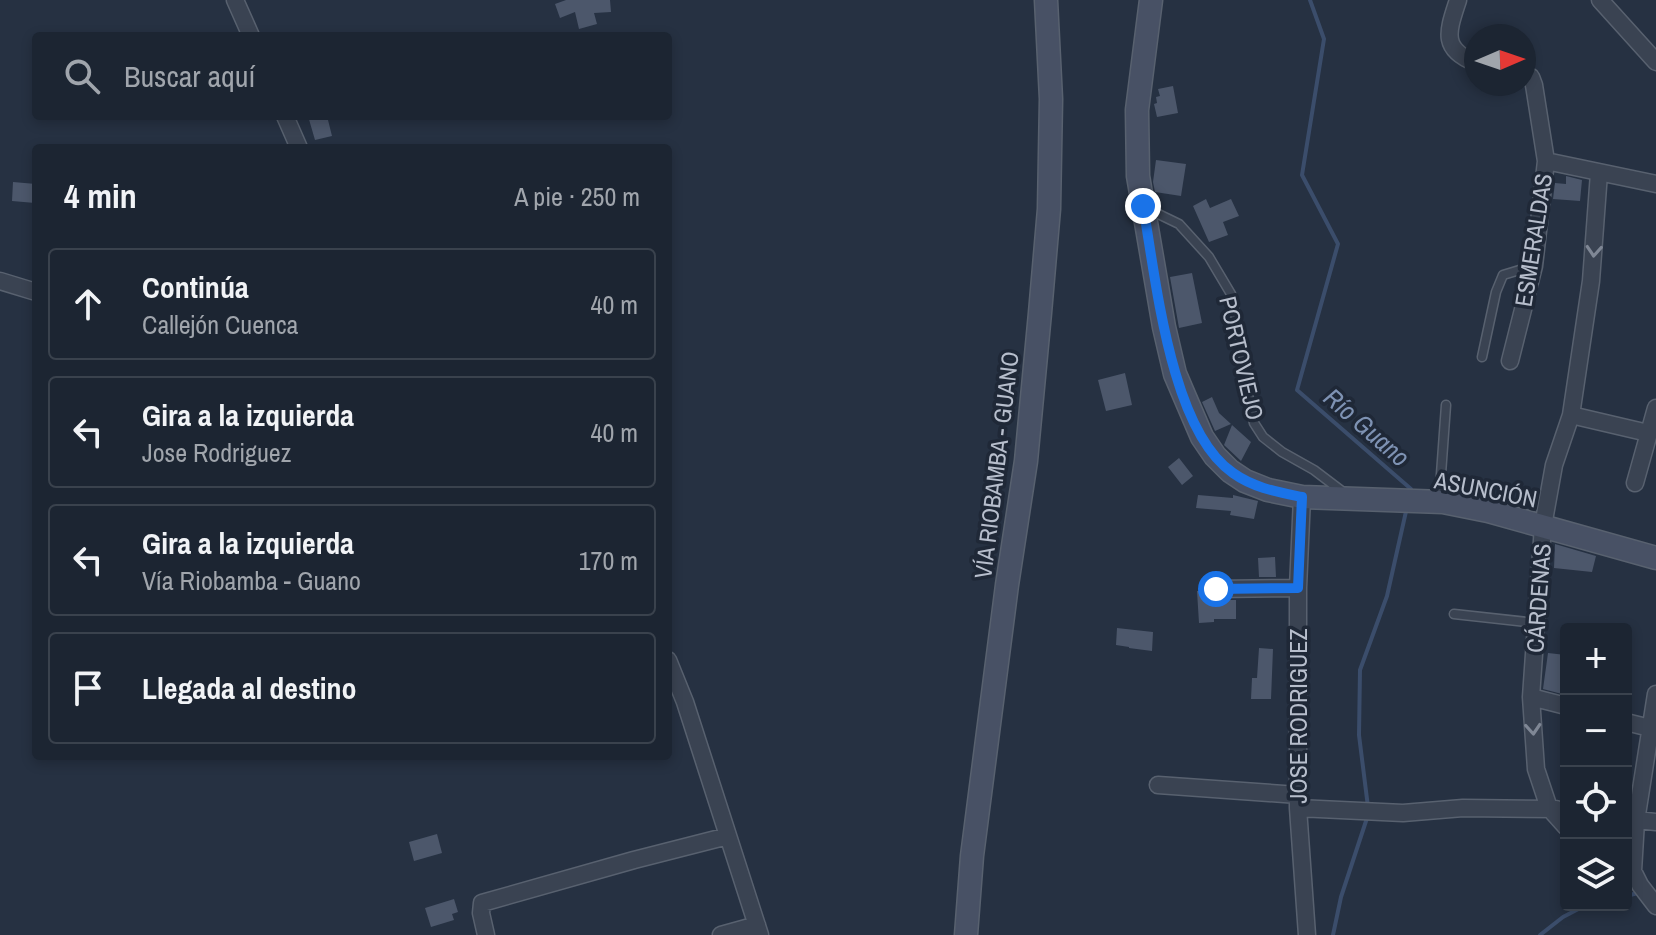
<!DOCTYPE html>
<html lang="es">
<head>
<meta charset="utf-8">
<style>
  :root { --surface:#1c2532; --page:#29313e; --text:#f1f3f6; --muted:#a0a5ac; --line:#3a424d }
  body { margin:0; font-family:"Archivo Narrow",sans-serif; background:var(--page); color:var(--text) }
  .controls { position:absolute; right:24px; bottom:24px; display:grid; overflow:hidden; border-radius:8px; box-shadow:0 4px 12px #0003 }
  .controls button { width:72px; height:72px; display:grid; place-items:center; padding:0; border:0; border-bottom:2px solid var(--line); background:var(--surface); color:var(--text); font:40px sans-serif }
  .compass { position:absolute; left:1464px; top:24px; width:72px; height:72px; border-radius:50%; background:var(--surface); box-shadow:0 4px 12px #0003; rotate:88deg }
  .stop { position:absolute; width:24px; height:24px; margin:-18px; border:6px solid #1a73e8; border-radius:50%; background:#fff }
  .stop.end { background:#1a73e8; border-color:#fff; box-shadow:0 2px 8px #0008 }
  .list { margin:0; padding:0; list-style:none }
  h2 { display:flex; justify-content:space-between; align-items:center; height:104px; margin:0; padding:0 32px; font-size:34px }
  h2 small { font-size:26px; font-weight:400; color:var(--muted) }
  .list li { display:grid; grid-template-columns:52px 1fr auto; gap:24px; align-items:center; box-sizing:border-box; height:112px; margin:0 16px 16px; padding:0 16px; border:2px solid var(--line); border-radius:8px }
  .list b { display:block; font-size:30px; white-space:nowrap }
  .list p { margin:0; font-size:26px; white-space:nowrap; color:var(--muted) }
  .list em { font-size:26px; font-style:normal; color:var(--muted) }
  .icon { flex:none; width:44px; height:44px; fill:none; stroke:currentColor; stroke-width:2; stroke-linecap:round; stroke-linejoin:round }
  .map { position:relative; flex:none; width:1656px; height:935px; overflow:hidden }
  .search { position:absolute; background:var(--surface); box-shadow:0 4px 12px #0003; left:32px; top:32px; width:640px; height:88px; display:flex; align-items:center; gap:20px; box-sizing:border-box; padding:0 28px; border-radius:8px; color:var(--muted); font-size:30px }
  .panel { position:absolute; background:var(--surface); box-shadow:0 4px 12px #0003; left:32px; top:144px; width:640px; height:616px; border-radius:8px }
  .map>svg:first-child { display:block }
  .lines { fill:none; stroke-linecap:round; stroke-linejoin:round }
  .stream { stroke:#3b4d6b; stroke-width:4 }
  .building { fill:#4c576b }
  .lane-casing { stroke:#58616f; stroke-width:11 }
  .street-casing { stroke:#58616f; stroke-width:19 }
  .secondary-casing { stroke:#58616f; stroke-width:25 }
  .lane { stroke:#3a4352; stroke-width:8 }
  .street { stroke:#3a4352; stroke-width:16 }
  .secondary { stroke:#485165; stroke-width:22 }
  .oneway { stroke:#7f8795 }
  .route { stroke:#1a73e8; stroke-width:10 }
  .labels { text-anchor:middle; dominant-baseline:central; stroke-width:7; stroke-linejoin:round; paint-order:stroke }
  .street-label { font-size:24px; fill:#b7becc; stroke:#1f2837 }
  .water-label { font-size:26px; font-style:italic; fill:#7e92b3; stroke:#1f2837 }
</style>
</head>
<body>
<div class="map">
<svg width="1656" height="935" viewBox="0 0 1656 935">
  <rect width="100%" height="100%" fill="#263142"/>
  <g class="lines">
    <path class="stream" d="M1310,0L1324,39L1302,175L1338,244L1297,390L1411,489L1410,495
      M1368,807L1359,735L1360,670L1387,596L1407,507
      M1626,896L1638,893
      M1333,935L1341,897L1368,815
      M1540,935L1563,917L1586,905"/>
  </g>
  <path class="building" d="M566,0H610L611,12L594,13L597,24L579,29L575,12L560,18L555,4Z
    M1173,86L1178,113L1157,117L1154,104L1157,103L1156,97L1160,96L1158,89Z
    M308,116H327L332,136L315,140Z
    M1156,160L1186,164L1181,196L1155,192L1153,182Z
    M1566,176L1582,180L1580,201L1553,199L1555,183L1566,184Z
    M13,182L36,184L35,203L12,201Z
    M1206,199L1210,208L1231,199L1239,216L1223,222L1228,235L1209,242L1193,206Z
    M1192,273L1202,323L1179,328L1170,277Z
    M1125,373L1132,405L1106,411L1098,380Z
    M1212,397L1219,413L1231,424L1215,431L1202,402Z
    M1232,425L1251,442L1241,461L1224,445Z
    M1179,458L1193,476L1182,485L1168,467Z
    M1198,495L1233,498V495L1258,501L1254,519L1230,515L1231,511L1196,508Z
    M1555,544L1596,556L1592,572L1554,568Z
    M1275,557L1276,577H1259L1258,558Z
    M1197,591H1205L1210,598L1215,600H1236V619H1214V622L1199,623Z
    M1117,628L1153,632L1152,651L1129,648V647L1116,645Z
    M1259,648L1273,649L1271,699H1251L1252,678H1257Z
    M1548,653L1566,655V672L1562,694L1543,689Z
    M437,834L442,853L414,861L409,842Z
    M454,899L458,912L452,914L454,920L431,927L425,908Z"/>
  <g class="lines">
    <g class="lane-casing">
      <path id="lane" d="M1148,209L1179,224L1209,257L1231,294L1243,352L1248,395L1254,423L1263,437L1282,452L1314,470L1343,492
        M1482,357L1496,292L1503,275L1533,266
        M1443,502L1440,488L1446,405
        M1454,614L1536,623"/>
    </g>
    <g class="street-casing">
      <path id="street" d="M235,0L251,36
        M1458,0C1448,31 1440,49 1476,63
        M1600,0L1656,62
        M285,116L299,148
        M1546,161L1656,184
        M0,281L36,292
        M1510,361L1534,266L1546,161L1534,85L1531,77L1524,74
        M1571,415L1648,433
        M1635,483L1656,408
        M1302,497L1298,588V808L1307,935
        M1216,589L1298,588
        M668,660L685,702L760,935
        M1656,694L1636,821L1633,871L1640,885L1656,906
        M1531,697L1566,706
        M1626,722L1650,728
        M1158,785L1298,795
        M1298,808L1403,813L1463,808L1556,809
        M1628,819L1656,822
        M1566,827L1549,808L1536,769L1531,697L1543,526L1554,465L1571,415L1591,281L1599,173
        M486,935L481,913L482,903L634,860L728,836
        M721,935L757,925"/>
    </g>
    <g class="secondary-casing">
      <path id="secondary" d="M1151,0L1137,110L1138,176L1164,327L1175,374L1202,437L1215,456L1230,471L1245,481L1268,490L1302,497L1443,502L1488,511L1656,558
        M966,935L972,856L1007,585L1026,461L1040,313L1049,209L1051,99L1046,0"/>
    </g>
    <use href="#lane" class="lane"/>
    <use href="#street" class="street"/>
    <use href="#secondary" class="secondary"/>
  </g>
  <defs><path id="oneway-chevron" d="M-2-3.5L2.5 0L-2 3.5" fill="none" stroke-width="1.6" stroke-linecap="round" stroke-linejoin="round" transform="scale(2)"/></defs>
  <g class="oneway">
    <use href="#oneway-chevron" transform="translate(1594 251) rotate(94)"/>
    <use href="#oneway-chevron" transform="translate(1533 729) rotate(86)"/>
  </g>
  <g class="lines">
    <path class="route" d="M1143,206C1156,278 1170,430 1233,473C1254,488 1278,492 1302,497L1298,588L1216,589"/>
  </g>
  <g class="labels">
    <g class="street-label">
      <text transform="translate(1533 240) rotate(-81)">ESMERALDAS</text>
      <text transform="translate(1242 358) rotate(77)">PORTOVIEJO</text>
      <text transform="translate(996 465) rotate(-83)">VÍA RIOBAMBA - GUANO</text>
      <text transform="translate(1486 489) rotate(11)">ASUNCIÓN</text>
      <text transform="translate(1538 598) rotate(-86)">CÁRDENAS</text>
      <text transform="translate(1298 716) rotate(-90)">JOSE RODRIGUEZ</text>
    </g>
    <g class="water-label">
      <text transform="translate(1367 427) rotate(41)">Río Guano</text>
    </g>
  </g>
</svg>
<div class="controls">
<button>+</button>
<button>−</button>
<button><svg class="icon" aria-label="locate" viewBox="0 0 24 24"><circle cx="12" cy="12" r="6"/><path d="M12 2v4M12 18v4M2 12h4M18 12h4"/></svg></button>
<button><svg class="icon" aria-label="layers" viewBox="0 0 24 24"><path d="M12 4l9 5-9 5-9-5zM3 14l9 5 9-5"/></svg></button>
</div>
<svg class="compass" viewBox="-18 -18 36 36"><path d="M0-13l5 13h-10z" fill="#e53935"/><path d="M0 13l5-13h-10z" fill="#a0a5ac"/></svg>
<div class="stop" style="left:1216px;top:589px"></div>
<div class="stop end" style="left:1143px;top:206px"></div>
<div class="search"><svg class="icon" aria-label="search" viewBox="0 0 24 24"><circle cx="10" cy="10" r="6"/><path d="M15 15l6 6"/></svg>Buscar aquí</div>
<section class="panel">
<h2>4 min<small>A pie · 250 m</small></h2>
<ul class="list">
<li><svg class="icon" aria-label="ahead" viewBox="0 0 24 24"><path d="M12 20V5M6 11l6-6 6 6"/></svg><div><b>Continúa</b><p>Callejón Cuenca</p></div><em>40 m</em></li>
<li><svg class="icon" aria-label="left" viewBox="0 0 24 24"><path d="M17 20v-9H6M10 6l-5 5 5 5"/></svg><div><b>Gira a la izquierda</b><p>Jose Rodriguez</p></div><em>40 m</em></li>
<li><svg class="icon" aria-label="left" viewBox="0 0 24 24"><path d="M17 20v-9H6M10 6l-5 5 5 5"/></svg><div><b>Gira a la izquierda</b><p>Vía Riobamba - Guano</p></div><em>170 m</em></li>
<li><svg class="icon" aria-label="arrive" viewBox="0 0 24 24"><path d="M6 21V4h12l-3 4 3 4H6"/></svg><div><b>Llegada al destino</b></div></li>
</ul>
</section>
</div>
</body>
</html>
